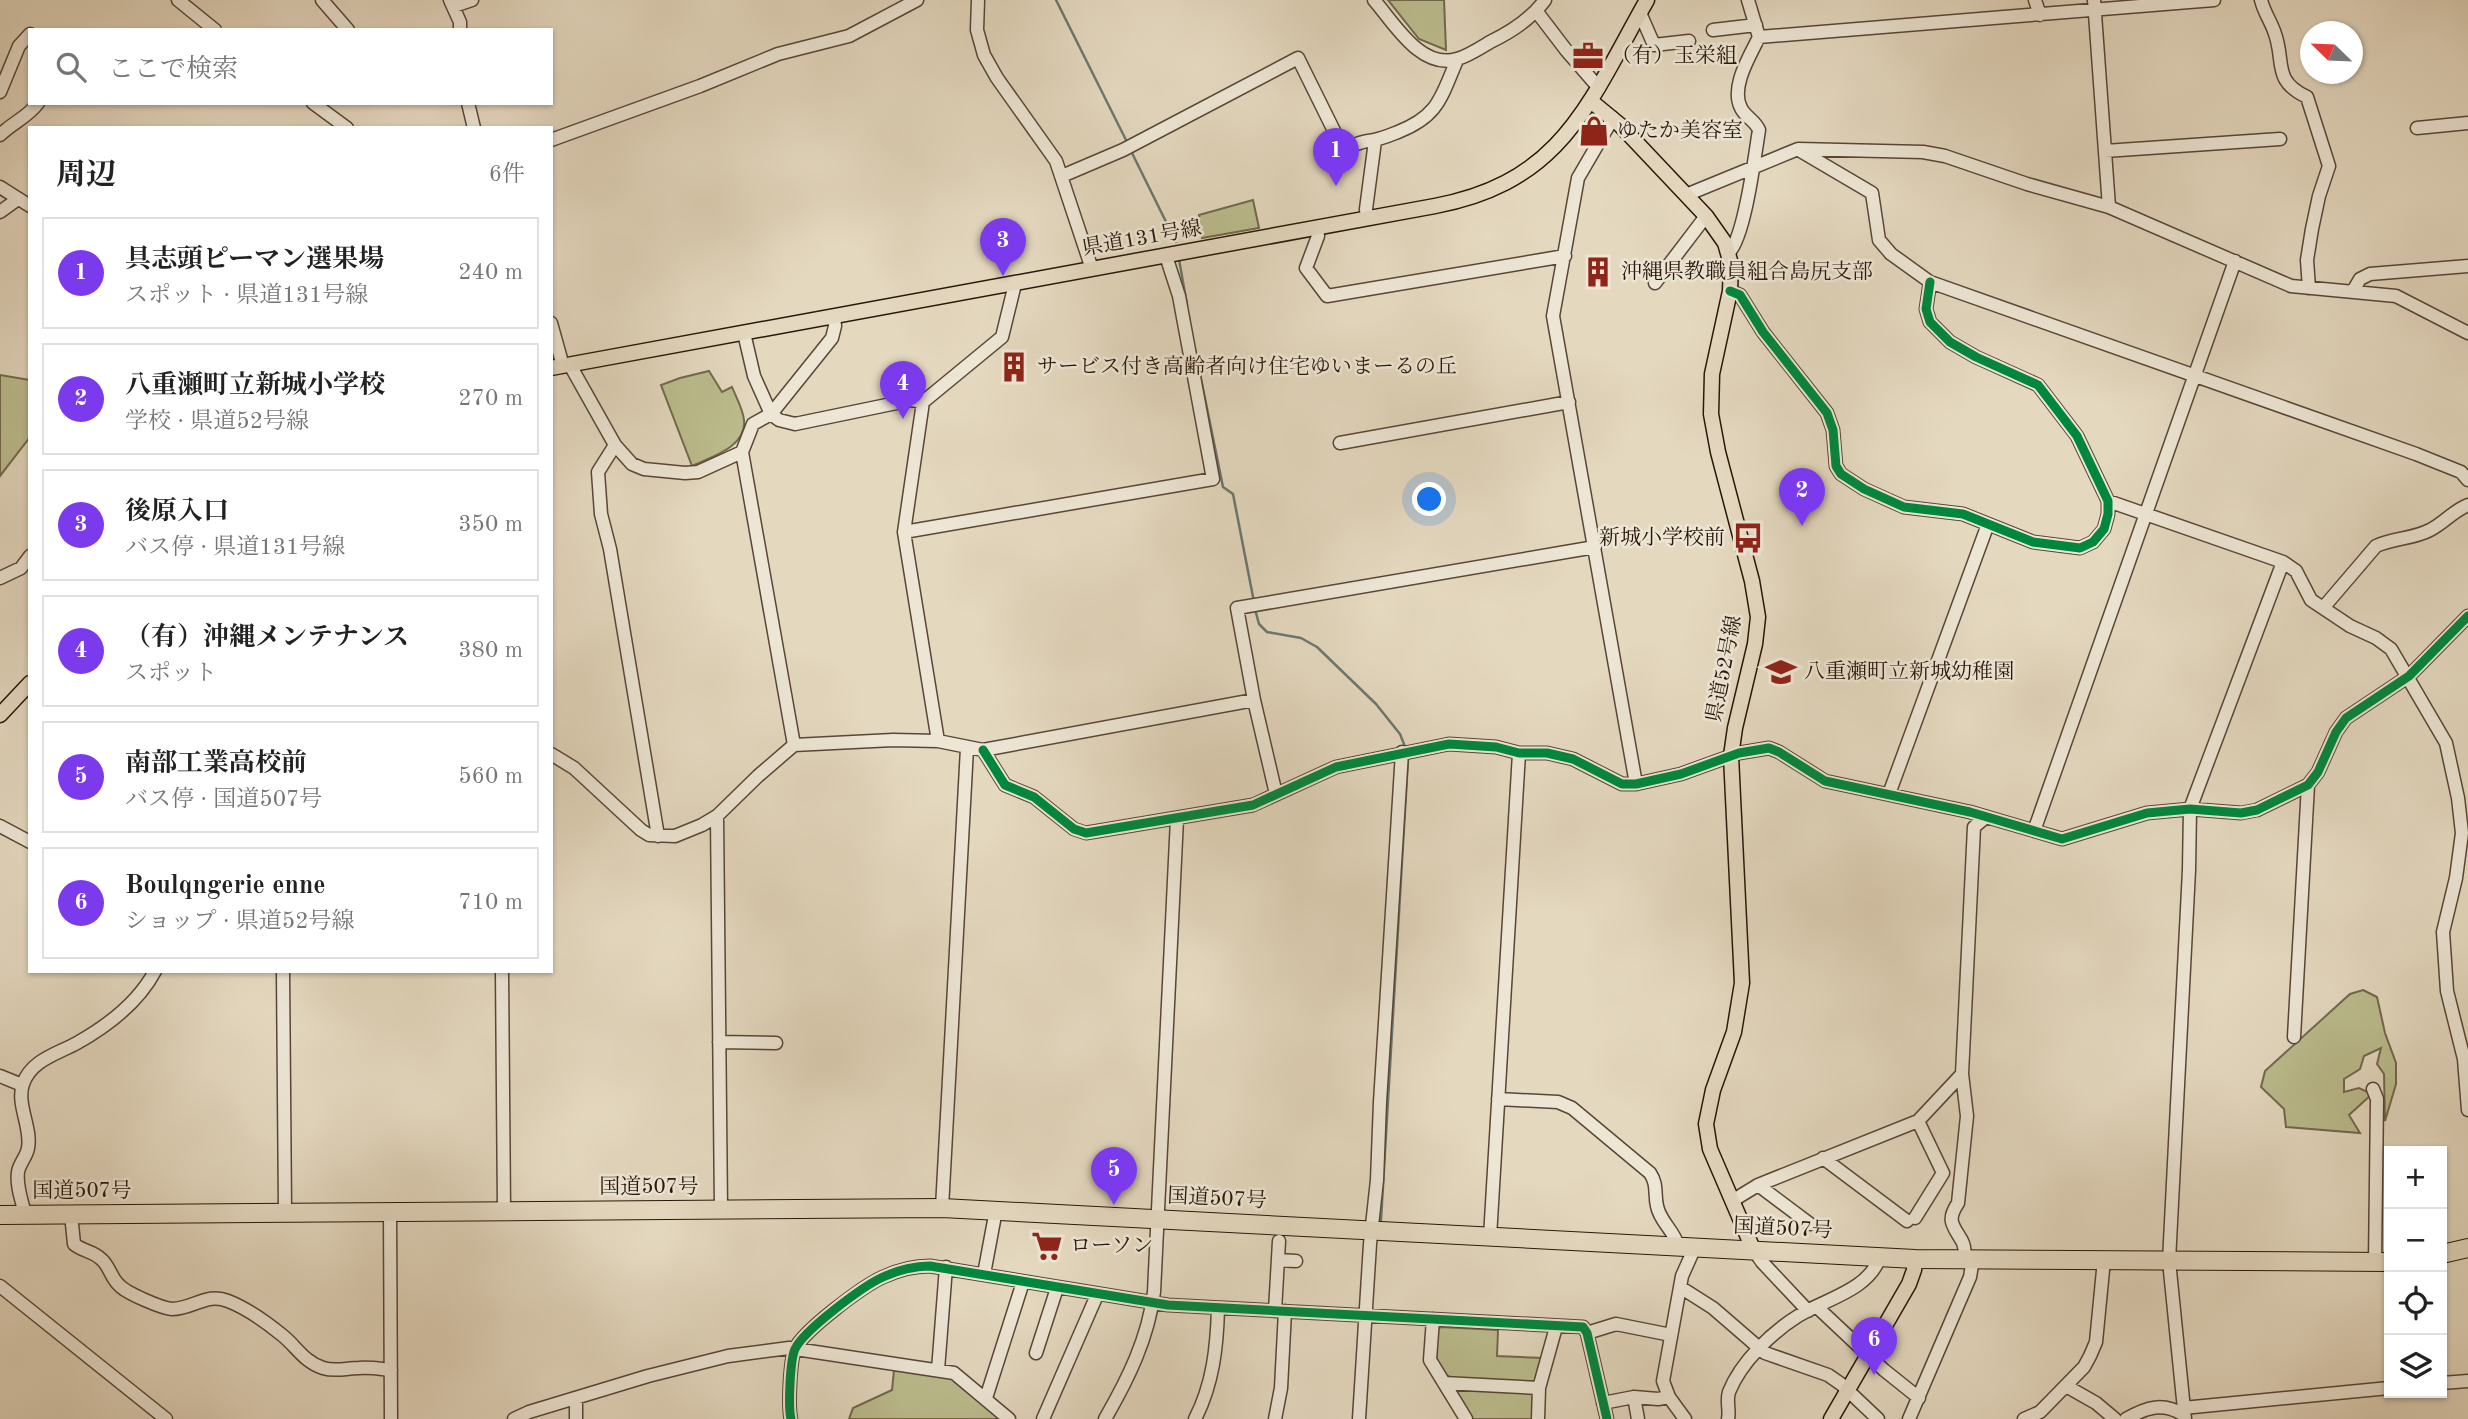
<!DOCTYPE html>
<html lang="ja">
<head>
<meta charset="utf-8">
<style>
  :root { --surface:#fff; --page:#f6f6f6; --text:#222; --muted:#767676; --line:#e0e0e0; --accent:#7c3aed }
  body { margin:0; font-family:"Old Standard TT","Noto Serif JP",serif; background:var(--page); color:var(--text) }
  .controls { position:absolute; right:21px; bottom:21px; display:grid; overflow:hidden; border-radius:0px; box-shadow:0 2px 5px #0004 }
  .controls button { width:63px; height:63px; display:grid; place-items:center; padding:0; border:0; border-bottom:2px solid var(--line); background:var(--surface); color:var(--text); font:35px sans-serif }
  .compass { position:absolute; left:2300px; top:21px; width:63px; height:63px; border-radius:50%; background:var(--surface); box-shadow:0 2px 5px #0004; rotate:293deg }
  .you { position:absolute; left:1430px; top:500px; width:24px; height:24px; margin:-18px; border:5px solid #fff; border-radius:50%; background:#1a73e8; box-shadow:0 0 0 10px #1a73e833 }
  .badge { display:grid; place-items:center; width:46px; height:46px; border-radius:50%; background:var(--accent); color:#fff; font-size:23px; font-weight:700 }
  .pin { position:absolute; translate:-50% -58px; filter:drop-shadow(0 2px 4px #0008) }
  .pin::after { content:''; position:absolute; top:37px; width:24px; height:21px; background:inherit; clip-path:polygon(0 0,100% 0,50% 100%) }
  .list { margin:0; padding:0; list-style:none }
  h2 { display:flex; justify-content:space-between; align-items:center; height:91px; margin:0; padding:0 28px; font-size:30px }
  h2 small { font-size:23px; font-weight:400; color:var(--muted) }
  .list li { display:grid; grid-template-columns:46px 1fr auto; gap:21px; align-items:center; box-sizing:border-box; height:112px; margin:0 14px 14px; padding:0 14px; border:2px solid var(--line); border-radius:0px }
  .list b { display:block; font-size:26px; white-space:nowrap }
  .list p { margin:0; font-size:23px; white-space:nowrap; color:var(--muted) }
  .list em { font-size:23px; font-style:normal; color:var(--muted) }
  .icon { flex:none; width:38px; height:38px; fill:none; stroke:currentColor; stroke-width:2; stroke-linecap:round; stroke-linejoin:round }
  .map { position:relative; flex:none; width:2468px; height:1419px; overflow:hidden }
  .search { position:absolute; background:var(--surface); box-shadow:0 2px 5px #0004; left:28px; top:28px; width:525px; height:77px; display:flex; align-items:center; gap:18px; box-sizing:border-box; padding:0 24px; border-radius:0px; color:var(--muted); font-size:26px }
  .panel { position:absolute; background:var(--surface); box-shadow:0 2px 5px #0004; left:28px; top:126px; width:525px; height:847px; border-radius:0px }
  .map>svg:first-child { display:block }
  .green { fill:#bbbc8d; stroke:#72694c; stroke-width:2 }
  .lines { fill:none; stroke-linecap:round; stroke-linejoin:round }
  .stream { stroke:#6a7871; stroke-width:2.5 }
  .minor-casing { stroke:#584637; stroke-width:15 }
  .major-casing { stroke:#29160a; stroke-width:17 }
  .highway-casing { stroke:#29160a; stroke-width:20 }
  .minor { stroke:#ede6d5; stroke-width:12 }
  .major { stroke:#e4d8bf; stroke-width:14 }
  .highway { stroke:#e4d8bf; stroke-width:18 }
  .cycleway-casing { stroke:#ede6d5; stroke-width:13 }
  .cycleway { stroke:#00873e; stroke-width:9 }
  .labels { text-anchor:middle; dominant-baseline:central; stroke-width:5; stroke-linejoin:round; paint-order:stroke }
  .poi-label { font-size:21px; fill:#29160a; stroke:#ede6d5; text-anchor:start }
  .street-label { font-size:21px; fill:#29160a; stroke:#ede6d5 }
</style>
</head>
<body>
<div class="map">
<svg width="2468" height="1419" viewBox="0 0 2468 1419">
  <rect width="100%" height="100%" fill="#e4d8bf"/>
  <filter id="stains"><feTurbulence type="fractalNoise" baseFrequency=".00286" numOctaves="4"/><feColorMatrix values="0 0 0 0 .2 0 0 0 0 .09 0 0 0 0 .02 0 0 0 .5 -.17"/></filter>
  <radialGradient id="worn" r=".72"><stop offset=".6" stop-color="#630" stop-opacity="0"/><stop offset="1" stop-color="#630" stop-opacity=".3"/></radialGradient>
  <path class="green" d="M1388,0H1444L1446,50L1419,39Z
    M1253,200L1259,228L1202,238L1199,215Z
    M709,371L722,392L732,387C736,397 743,409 744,420C747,447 711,457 692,466L661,385L680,378Z
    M0,375L30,380V437L0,476Z
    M2363,990L2377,997L2385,1033L2396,1063V1084L2385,1121L2384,1074L2377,1064L2381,1048L2364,1056L2360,1069L2344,1079V1092L2359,1088L2372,1094L2349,1115L2360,1133L2286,1127L2284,1109L2261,1087L2265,1071L2350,994Z
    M1441,1327L1498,1330L1497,1356L1542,1358L1536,1381L1532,1384L1453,1379C1432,1368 1436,1350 1437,1330Z
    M894,1370L950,1376L1002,1419H849L853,1408L892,1390Z
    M1458,1387L1533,1391L1535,1419H1470L1455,1394Z"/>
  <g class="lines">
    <path class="stream" d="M1056,0L1127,142
      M1131,151L1176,242
      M1179,259L1187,305
      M1200,374L1223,487L1233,494L1254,602
      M1255,609L1259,624L1267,632L1301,638L1317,647L1376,704L1400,734L1406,749
      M1381,1220L1408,759"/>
    <g class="minor-casing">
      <path id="minor" d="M178,0L215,30
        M322,0L348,30
        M450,0L460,22V30
        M978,0L977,30L984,55L997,78L1056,161L1092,269
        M1374,0C1394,23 1421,70 1457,59C1468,56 1480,48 1490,42C1511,32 1531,19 1545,0
        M2035,0L2040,15
        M2094,0L2109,207
        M2261,0C2264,12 2270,20 2274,31C2286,61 2271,80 2307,97L2329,166L2319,196L2312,229L2307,260L2309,288
        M454,6L472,0
        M1537,12L1566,50L1599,88
        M1640,13L1654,45L1689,41
        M1713,30L1756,25
        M1759,37L2214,0
        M0,92L19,46L30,34
        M313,103L347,128
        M468,103L474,128
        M1613,118L1578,178L1553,316L1636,784
        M2417,128L2468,123
        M0,135C12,123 28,117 38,103
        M551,140L700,86L778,54L849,36L917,0
        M1799,150L1872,193L1879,240L1891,254L1930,282L2416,454L2461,472L2468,480
        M2105,151L2280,139
        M1062,176L1123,150L1298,58L1342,147C1351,148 1358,142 1368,141C1379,140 1388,136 1398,132C1439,116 1441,97 1457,60
        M0,187L30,206
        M1686,195L1798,149L1923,152L1945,156L2027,184L2109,207L2291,286L2396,296L2468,333
        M0,212L18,199
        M1367,219L1366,209L1375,141
        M1317,228L1318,236L1306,268L1327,296L1565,256
        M1729,252C1745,237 1755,154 1759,130C1755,120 1745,117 1741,108C1730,87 1750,56 1759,37L1748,0
        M1655,283L1706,216
        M1730,291L1740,295L1763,332L1827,413L1833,430L1836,466L1841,474L1864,489L1904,507L1963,514L2033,542L2080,548L2093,542L2104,529L2108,514V501L2077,436L2038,385L1976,357L1950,342L1930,322L1926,309L1930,282
        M2353,291L2360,279L2370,274L2468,266
        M551,323L563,366
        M744,333L754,376L771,414L779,420L795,424L911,400L923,402
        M570,365L615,445L632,464L644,469L685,473L698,472L742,452
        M1340,443L1569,402
        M615,445L598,472L601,514L610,549L658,836
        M2108,501L2283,562L2296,571L2311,600L2350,626L2376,638L2391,649L2446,743L2458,798L2462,833L2456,878L2443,932L2447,991L2464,1059L2468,1110
        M904,532L1213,479L1179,296L1166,256
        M0,578L21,568L30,556
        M2323,608L2376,546C2394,538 2413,539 2430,530C2444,523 2453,511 2468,505
        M938,741L904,532L923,402L1002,337L1015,284
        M794,745L742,452L753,424L771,414L832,338L835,326L834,317
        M983,750L1005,785L1034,797L1074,829L1086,833L1253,805L1336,767L1449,744L1496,747L1519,753H1547L1573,759L1622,784H1636L1681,774L1739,753L1769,748L1779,752L1825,781L1970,812L2062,839L2147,813L2190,809L2241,813L2257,810L2308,785L2318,772L2336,732L2346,718L2409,676L2468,616
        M551,754L574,768L641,830L649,835L675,836L702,825L717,816L758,776L794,745L893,740L938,741L983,750L1254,700
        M1276,794L1254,700L1237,608L1595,547
        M1889,794L1988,524
        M717,816L721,1209
        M0,826L30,842
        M2034,831L2235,261
        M283,971L285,1212
        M502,971L504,1211
        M2294,1037L2308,785
        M719,1042L776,1043
        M0,1076L22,1085
        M2373,1089L2377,1099L2375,1263
        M1498,1099L1558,1102L1572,1108L1650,1173C1658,1185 1654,1193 1657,1206C1660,1222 1674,1230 1678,1246
        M1918,1121L1943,1173
        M1823,1158L1907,1221
        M1758,1185L1810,1224
        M1732,1201L1758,1185L1918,1121L1962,1074
        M942,1208L967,748
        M390,1211L391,1419
        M25,1214C22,1201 16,1186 18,1172C19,1164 27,1156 28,1148C32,1128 16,1104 23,1084C31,1060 57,1054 77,1043C109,1025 138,1003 155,971
        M71,1214L74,1244C82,1251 93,1251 101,1259C109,1265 111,1278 119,1285C126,1293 161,1308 172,1309C193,1309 207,1292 228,1301C246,1308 266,1322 282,1335C296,1346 304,1362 323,1368C336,1372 346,1368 359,1368C370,1367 381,1369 391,1370
        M1915,1218L1943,1173
        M1490,1237L1519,753
        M1753,1249L1762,1262L1808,1311
        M1965,1259C1965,1253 1965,1246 1962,1241C1953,1225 1946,1221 1958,1203L1967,1116L1962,1074L1974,827L1986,817
        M1278,1260L1296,1261
        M984,1274L996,1210
        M0,1286L166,1419
        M1680,1287L1713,1308L1765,1353L1828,1375L1841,1384L1878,1419
        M1817,1307L1884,1370L1919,1398
        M1275,1311L1279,1241
        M1433,1319L1430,1360L1466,1419
        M1587,1333L1616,1324L1671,1335
        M1036,1353L1057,1288
        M938,1370L946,1267
        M1444,1383L1539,1388
        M2442,1383L2468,1381
        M2066,1386L2096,1403L2115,1419
        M1634,1397L1638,1419
        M576,1398V1419
        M986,1398L1023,1282
        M1603,1403L1634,1397L1658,1399L1669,1397
        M2183,1408L2389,1388
        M514,1419L529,1412L648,1376L728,1356L789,1348L954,1373L1009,1419
        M791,1419C788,1407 790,1360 795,1349C804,1330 863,1286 883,1277C898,1270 913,1266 930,1266L1168,1305L1583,1327L1587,1333L1607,1419
        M1043,1419L1097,1295
        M1105,1419C1128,1379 1148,1339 1154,1292L1177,819
        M1195,1419C1213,1384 1217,1347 1218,1308
        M1275,1419L1281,1388L1285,1311
        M1359,1419L1370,1244L1377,1180L1380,1102L1402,752
        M1538,1419L1539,1388L1556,1327
        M1685,1419L1669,1397L1663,1381L1682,1276L1695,1247
        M1728,1419C1730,1410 1726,1401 1729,1392C1741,1362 1771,1333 1798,1316C1825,1299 1868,1291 1880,1257
        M1909,1419L1970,1277L1973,1259
        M2024,1419L2040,1412L2084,1367L2090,1356L2096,1342L2104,1260
        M2126,1419C2147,1407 2163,1402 2184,1415
        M2185,1419L2169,1261L2189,870L2190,809L2283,562"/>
    </g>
    <g class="major-casing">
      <path id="major" d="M1592,102L1620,125L1706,216L1725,243L1731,264L1730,291L1712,374L1711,414L1718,452L1752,581L1758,617L1755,644L1735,728L1731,756L1742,983L1734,1032L1713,1090L1706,1124L1710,1149L1753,1249
        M551,368L1435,206C1563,182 1589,102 1647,0
        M0,715L30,683
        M1831,1419L1909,1284L1914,1270L1915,1259"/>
    </g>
    <g class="highway-casing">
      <path id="highway" d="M0,1215L942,1208L1915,1259L2389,1262
        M2442,1254L2468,1248"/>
    </g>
    <use href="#minor" class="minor"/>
    <use href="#major" class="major"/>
    <use href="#highway" class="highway"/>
    <g class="cycleway-casing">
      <path id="cycleway" d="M1730,291L1740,295L1763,332L1827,413L1833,430L1836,466L1841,474L1864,489L1904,507L1963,514L2033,542L2080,548L2093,542L2104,529L2108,514V501L2077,436L2038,385L1976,357L1950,342L1930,322L1926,309L1930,282
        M983,750L1005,785L1034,797L1074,829L1086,833L1253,805L1336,767L1449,744L1496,747L1519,753H1547L1573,759L1622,784H1636L1681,774L1739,753L1769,748L1779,752L1825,781L1970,812L2062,839L2147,813L2190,809L2241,813L2257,810L2308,785L2318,772L2336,732L2346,718L2409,676L2468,616
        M791,1419C788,1407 790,1360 795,1349C804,1330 863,1286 883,1277C898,1270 913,1266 930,1266L1168,1305L1583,1327L1587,1333L1607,1419"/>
    </g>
    <use href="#cycleway" class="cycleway"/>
  </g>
  <defs>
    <g id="office-bare" transform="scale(2.415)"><path d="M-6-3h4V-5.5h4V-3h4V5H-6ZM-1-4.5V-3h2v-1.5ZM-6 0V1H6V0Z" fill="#8f2418" stroke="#ede6d5" stroke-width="2.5" paint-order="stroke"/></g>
    <g id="shop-bare" transform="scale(2.415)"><path d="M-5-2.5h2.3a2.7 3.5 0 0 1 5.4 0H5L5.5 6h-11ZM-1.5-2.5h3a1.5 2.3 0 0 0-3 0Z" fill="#8f2418" stroke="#ede6d5" stroke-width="2.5" paint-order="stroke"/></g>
    <g id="building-bare" transform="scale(2.415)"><path d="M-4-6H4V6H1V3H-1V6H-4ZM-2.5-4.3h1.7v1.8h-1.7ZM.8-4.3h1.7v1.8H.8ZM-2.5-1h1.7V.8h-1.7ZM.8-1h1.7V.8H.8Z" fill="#8f2418" stroke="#ede6d5" stroke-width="2.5" paint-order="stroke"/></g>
    <g id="bus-bare" transform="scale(2.415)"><path d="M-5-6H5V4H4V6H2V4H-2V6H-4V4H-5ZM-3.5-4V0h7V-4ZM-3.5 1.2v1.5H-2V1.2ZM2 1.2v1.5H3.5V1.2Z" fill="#8f2418" stroke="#ede6d5" stroke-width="2.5" paint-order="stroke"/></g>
    <g id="school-bare" transform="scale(2.415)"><path d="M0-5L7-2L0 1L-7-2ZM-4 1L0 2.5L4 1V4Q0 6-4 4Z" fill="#8f2418" stroke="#ede6d5" stroke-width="2.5" paint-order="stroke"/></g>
    <g id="supermarket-bare" transform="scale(2.415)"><path d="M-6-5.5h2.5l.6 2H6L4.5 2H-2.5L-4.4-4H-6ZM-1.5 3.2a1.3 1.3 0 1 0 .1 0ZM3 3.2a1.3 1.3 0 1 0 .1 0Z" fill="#8f2418" stroke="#ede6d5" stroke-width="2.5" paint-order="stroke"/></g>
  </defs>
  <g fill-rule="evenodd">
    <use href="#office-bare" x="1588" y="56"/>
    <use href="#shop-bare" x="1594" y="131"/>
    <use href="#building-bare" x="1598" y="272"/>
    <use href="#building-bare" x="1014" y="367"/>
    <use href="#bus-bare" x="1748" y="538"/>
    <use href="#school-bare" x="1781" y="672"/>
    <use href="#supermarket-bare" x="1047" y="1246"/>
  </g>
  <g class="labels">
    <g class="poi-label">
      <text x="1611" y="56">（有）玉栄組</text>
      <text x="1617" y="131">ゆたか美容室</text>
      <text x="1621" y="272">沖縄県教職員組合島尻支部</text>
      <text x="1037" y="367">サービス付き高齢者向け住宅ゆいまーるの丘</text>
      <text x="1725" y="538" text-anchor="end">新城小学校前</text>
      <text x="1804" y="672">八重瀬町立新城幼稚園</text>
      <text x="1070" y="1246">ローソン</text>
    </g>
    <g class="street-label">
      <text transform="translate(1142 239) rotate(-10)">県道131号線</text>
      <text transform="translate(1725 669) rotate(-79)">県道52号線</text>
      <text x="649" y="1187">国道507号</text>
      <text x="82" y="1191">国道507号</text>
      <text transform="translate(1217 1199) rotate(3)">国道507号</text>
      <text transform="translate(1783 1229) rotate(3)">国道507号</text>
    </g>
  </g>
  <rect width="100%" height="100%" filter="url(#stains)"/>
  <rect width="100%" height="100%" fill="url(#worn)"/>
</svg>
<div class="controls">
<button>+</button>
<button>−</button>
<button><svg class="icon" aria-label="locate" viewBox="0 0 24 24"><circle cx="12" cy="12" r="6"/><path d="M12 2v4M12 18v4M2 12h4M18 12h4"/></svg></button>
<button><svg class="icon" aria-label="layers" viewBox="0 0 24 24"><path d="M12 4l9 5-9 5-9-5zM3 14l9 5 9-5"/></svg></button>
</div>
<svg class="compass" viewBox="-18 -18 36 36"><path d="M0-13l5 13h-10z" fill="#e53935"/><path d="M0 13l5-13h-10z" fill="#767676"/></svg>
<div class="you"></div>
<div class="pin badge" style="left:1336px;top:186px">1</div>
<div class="pin badge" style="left:1802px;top:526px">2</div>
<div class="pin badge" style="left:1003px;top:276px">3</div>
<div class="pin badge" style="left:903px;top:419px">4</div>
<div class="pin badge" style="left:1114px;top:1205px">5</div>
<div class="pin badge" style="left:1874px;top:1375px">6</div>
<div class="search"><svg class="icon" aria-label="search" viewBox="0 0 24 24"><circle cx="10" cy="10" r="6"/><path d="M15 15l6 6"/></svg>ここで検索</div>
<section class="panel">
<h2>周辺<small>6件</small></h2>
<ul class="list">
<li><span class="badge">1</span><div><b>具志頭ピーマン選果場</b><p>スポット · 県道131号線</p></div><em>240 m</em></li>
<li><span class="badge">2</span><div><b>八重瀬町立新城小学校</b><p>学校 · 県道52号線</p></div><em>270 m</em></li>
<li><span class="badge">3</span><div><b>後原入口</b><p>バス停 · 県道131号線</p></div><em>350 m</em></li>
<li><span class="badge">4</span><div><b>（有）沖縄メンテナンス</b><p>スポット</p></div><em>380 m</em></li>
<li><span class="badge">5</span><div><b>南部工業高校前</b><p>バス停 · 国道507号</p></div><em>560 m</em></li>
<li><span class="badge">6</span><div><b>Boulqngerie enne</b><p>ショップ · 県道52号線</p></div><em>710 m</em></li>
</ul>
</section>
</div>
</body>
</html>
